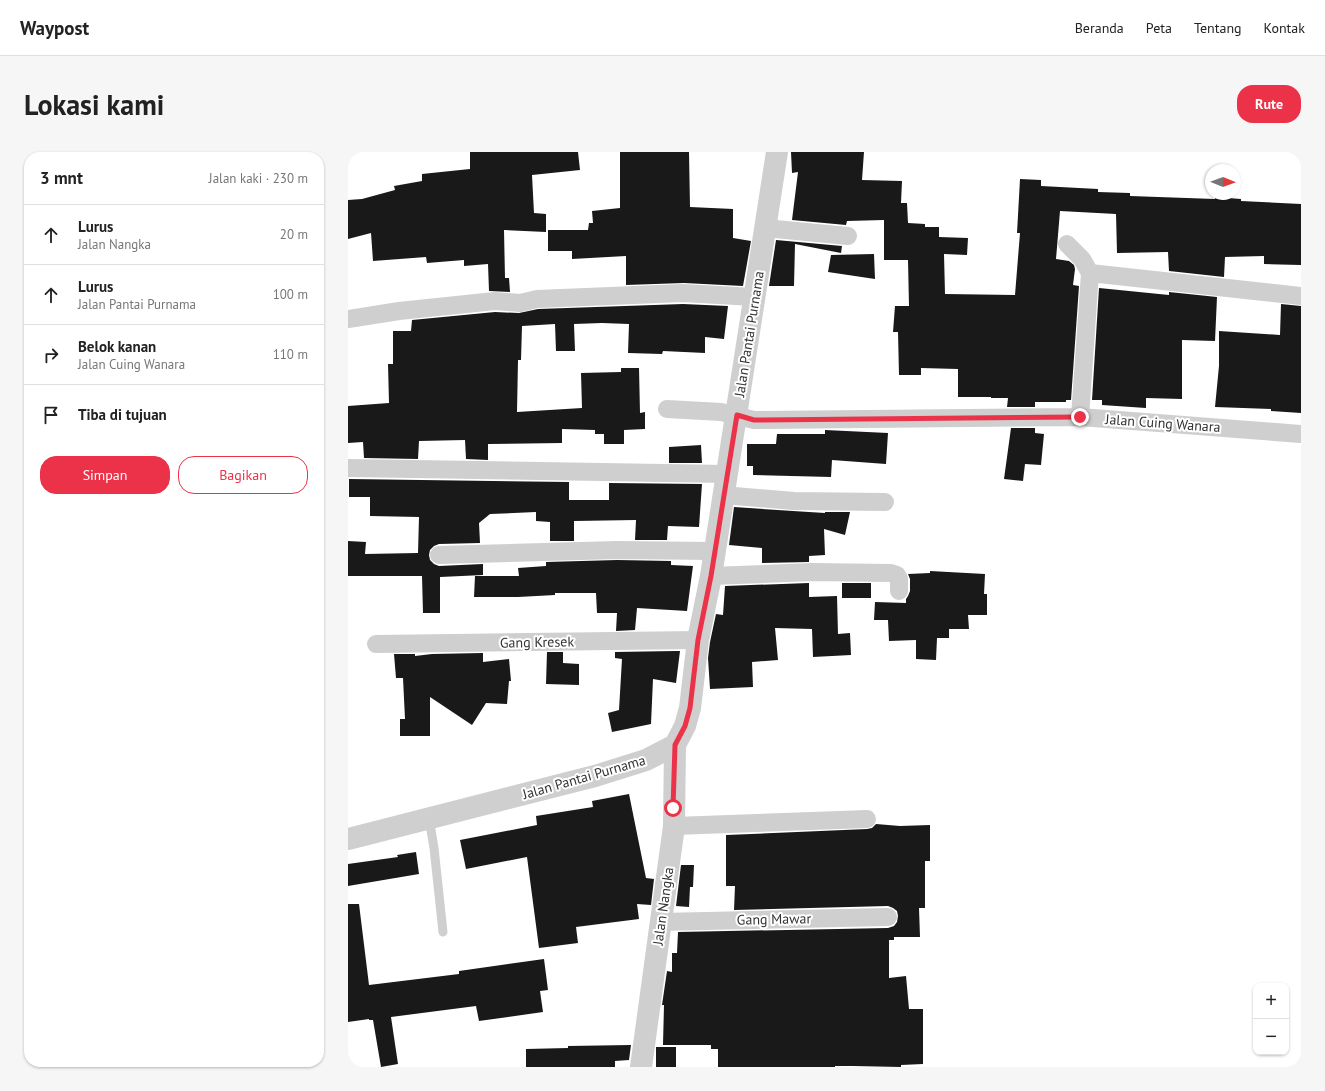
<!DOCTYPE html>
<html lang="id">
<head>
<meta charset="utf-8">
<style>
  :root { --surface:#fff; --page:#f6f6f6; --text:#222; --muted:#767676; --line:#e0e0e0; --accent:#eb3249 }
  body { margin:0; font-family:"PT Sans",sans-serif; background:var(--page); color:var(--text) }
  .controls { position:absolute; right:12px; bottom:12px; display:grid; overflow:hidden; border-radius:8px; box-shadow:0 1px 3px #0004 }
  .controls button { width:36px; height:36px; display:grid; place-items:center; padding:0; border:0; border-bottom:1px solid var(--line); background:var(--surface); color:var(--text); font:20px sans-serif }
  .compass { position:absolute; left:857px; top:12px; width:36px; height:36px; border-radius:50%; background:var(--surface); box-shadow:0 1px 3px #0004; rotate:91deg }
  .stop { position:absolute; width:12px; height:12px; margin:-9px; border:3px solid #eb3249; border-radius:50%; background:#fff }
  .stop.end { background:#eb3249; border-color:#fff; box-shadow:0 1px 4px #0008 }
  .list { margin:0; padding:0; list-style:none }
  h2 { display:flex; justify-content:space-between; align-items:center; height:52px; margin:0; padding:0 16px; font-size:17px }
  h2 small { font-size:13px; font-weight:400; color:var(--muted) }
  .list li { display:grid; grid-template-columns:26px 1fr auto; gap:12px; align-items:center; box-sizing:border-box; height:60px; padding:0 16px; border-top:1px solid var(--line) }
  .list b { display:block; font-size:15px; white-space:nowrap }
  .list p { margin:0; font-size:13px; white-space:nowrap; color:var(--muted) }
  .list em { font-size:13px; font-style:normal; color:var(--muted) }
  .actions { display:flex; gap:8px; padding:12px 16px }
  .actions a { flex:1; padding:9px 0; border:1px solid var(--accent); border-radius:16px; text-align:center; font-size:14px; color:var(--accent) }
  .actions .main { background:var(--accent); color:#fff }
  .icon { flex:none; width:22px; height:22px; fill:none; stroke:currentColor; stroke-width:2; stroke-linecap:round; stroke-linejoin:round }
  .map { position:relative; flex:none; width:953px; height:915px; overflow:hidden; border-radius:16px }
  header { display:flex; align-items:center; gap:24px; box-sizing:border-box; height:56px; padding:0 20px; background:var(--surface); border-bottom:1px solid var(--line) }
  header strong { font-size:19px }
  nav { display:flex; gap:22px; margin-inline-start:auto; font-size:14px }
  .intro { display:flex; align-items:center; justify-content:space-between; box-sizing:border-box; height:96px; padding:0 24px }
  h1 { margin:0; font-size:28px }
  .button { padding:10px 18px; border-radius:16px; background:var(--accent); color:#fff; font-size:14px; font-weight:700 }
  main { display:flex; gap:24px; padding:0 24px }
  aside { flex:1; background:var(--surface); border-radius:16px; box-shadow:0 1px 3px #0004 }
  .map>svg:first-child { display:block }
  .building { fill:#191919 }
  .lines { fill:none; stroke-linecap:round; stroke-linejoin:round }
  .service { stroke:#cfcfcf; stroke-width:9 }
  .minor { stroke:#cfcfcf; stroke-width:18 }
  .tertiary { stroke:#cfcfcf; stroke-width:22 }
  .route { stroke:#eb3249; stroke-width:5 }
  .labels { text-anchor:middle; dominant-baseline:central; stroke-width:4; stroke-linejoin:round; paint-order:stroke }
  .street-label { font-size:14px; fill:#323232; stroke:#fff }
</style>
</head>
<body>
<header>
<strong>Waypost</strong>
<nav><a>Beranda</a><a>Peta</a><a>Tentang</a><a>Kontak</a></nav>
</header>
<div class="intro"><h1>Lokasi kami</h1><a class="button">Rute</a></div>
<main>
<aside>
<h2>3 mnt<small>Jalan kaki · 230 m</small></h2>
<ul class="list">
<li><svg class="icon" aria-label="ahead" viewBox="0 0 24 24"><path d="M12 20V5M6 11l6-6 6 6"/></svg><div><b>Lurus</b><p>Jalan Nangka</p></div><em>20 m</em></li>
<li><svg class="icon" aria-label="ahead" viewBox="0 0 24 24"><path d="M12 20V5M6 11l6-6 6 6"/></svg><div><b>Lurus</b><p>Jalan Pantai Purnama</p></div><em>100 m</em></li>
<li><svg class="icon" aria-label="right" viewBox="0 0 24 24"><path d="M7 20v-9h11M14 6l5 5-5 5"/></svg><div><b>Belok kanan</b><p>Jalan Cuing Wanara</p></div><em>110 m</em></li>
<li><svg class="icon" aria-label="arrive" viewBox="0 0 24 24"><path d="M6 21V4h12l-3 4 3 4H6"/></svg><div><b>Tiba di tujuan</b></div></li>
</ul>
<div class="actions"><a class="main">Simpan</a><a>Bagikan</a></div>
</aside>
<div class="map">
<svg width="953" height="915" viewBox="0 0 953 915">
  <rect width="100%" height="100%" fill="#fff"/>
  <path class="building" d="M122,0H230L232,18L184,23L186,61L198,62V80L156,78L157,126H161L162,140L141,139L140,112L116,114V108L79,111L78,105L25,109L23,81L0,87V48L14,47L47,38L46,34L74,29V22L122,17Z
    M272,0H341L342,55L385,57V86L403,89L395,134L336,131L278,133V104L224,107V99H200V78H240L241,71H245L244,59L272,56Z
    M443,0H516L514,28L554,29L553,51H559L560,71L577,72V75H591V85L620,86L619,103L596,102L597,142L667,143L672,81H669L672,27L693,28V34L750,37V40L782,41V44L867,47V45L893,47V49L953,52V113L916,112V104L877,105L876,125L821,119L820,100L769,101L768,62L712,59L708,107L721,109L726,113L727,117L725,133L731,134L723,248H718V250H687V255H659L660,246H643V245H610V217L573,216V223H551L550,180H545L547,154H561L560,108H536V68L499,69L498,73L444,68L450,20L444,21Z
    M428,88L494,94L493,101L447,92L446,134H421Z
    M526,102L527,127L480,120L483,103Z
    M751,136L821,143V140L869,145L867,189L834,188V247L798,246V256L754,253V248H744Z
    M335,152L380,154L376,187L357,185V201L315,199L314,202L280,201L281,172L254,171L226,172L227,199H208L207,172L174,174L173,208H170L169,260L234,256L233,221L273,220V216H291L292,261L297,260V277L276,278V292H256V282H247V278L214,277V291L140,292V308L118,307L117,288L71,289L70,307L16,306L15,290L0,291V254L41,251L40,212H45V179H63L64,168L147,160L171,161L190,157Z
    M933,152L953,154V261L923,259V257L867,255L871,214V179L932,183Z
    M663,276H687V281L696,282L693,313L677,312L675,329L656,327Z
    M477,278L540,281L538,312L484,308L483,325L405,323V314H399V292H428L429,282H477Z
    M353,293L354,311H321V295Z
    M1,327L221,330V348H261V331L354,332L351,375L320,374L319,388H287L288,368L226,369V389H202V370L188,369V360L142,362L131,371L132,391L91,392L86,394L82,398L81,403L82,408L86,412L91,414L135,412V423L92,425V461H75L74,424H0V389L18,390L17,402L70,401L71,365L22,364V345H1Z
    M386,355L445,359L477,361V360H502L497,383L476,377L477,403L461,404V410L414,411V396L381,393Z
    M269,408L323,409V413L345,414L339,459L289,456L287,478L268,479L269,461H249L248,441H207V443L170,445H126L127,424H171L170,416L198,414V410Z
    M582,419L637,422L636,442H639V463H620L621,477H601V486H589L588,508L568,507V488L541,489L540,468H526L527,450L558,451V447L560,444L562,439V427L560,422L582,421Z
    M461,431V445L489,444L490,482L502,481L503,503L465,505L464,477L427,476L430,508L404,510L405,535L362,537L360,506L362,490L368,462L375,463L377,434Z
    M494,431H523V446H494Z
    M328,499H332L328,531L305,527L303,572L264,580L260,561L271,558L274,507L267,506V500Z
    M199,500H215V511L231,512V533L198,532Z
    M135,501V510L161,507L163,529H161L159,552L138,551L124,573L82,545V584H52V567H57L55,526H48L46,502H67V504L84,502Z
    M281,642L298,726L306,727L303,753L289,752L291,767L228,775L230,791L191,796L179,705L118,717L112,688L189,673L188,664L245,655L244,649Z
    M528,672L552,674L582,673V709H577V756H571L572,785H546V788H541V826L558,824L561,857H575V912L553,913V915L505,914H487V915H370V897H363V893H315L316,853H314L319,819L324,820V801H329L330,780L540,776L546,774L549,770L550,764L549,759L545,756L540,754L386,758L387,734H378V683L519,677L524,676Z
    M68,700L71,722L0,734V712L50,705L49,703Z
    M333,713H346L345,735H342L341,755L328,754Z
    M0,752H11L21,833L111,822V819L196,807L200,838L192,839L195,860L131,869L128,854L43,865L50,912L33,915L25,868H21V867L0,870Z
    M283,893L281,908L267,909V915H178V897L220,896V894Z
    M308,895H328V915H308Z"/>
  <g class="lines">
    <path class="service" d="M81,666L86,696L95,780"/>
    <path class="minor" d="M417,76L500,84
      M719,92L734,107L742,121
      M0,167L51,159L147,149L172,151L189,147L335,141L406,145
      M319,257L373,260L406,268L732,265L953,282
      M732,265L742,121L953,144
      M0,316L379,322
      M375,343L446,349L537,350
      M91,403L269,398L366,399
      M363,424L464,420L543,421L549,423L551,427V439
      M28,492L350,488
      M326,674L519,667
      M312,770L540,765"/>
    <path class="tertiary" d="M0,687L247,624L298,608L327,593L337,574L342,556L350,488L363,424L429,0
      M293,915L326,674L327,593"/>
  </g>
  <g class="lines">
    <path class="route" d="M325,656L327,593L337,574L342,556L350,488L363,424L389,263L406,268L732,265"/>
  </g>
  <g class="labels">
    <g class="street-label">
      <text transform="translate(401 182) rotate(-81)">Jalan Pantai Purnama</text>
      <text transform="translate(815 271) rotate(4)">Jalan Cuing Wanara</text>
      <text transform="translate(189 490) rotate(-1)">Gang Kresek</text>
      <text transform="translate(236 625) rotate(-16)">Jalan Pantai Purnama</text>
      <text transform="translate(315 754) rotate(-82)">Jalan Nangka</text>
      <text transform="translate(426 767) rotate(-1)">Gang Mawar</text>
    </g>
  </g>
</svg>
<div class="controls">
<button>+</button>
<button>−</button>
</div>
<svg class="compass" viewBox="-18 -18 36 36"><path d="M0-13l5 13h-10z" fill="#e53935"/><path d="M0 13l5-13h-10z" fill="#767676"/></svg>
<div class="stop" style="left:325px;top:656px"></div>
<div class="stop end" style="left:732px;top:265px"></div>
</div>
</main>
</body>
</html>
